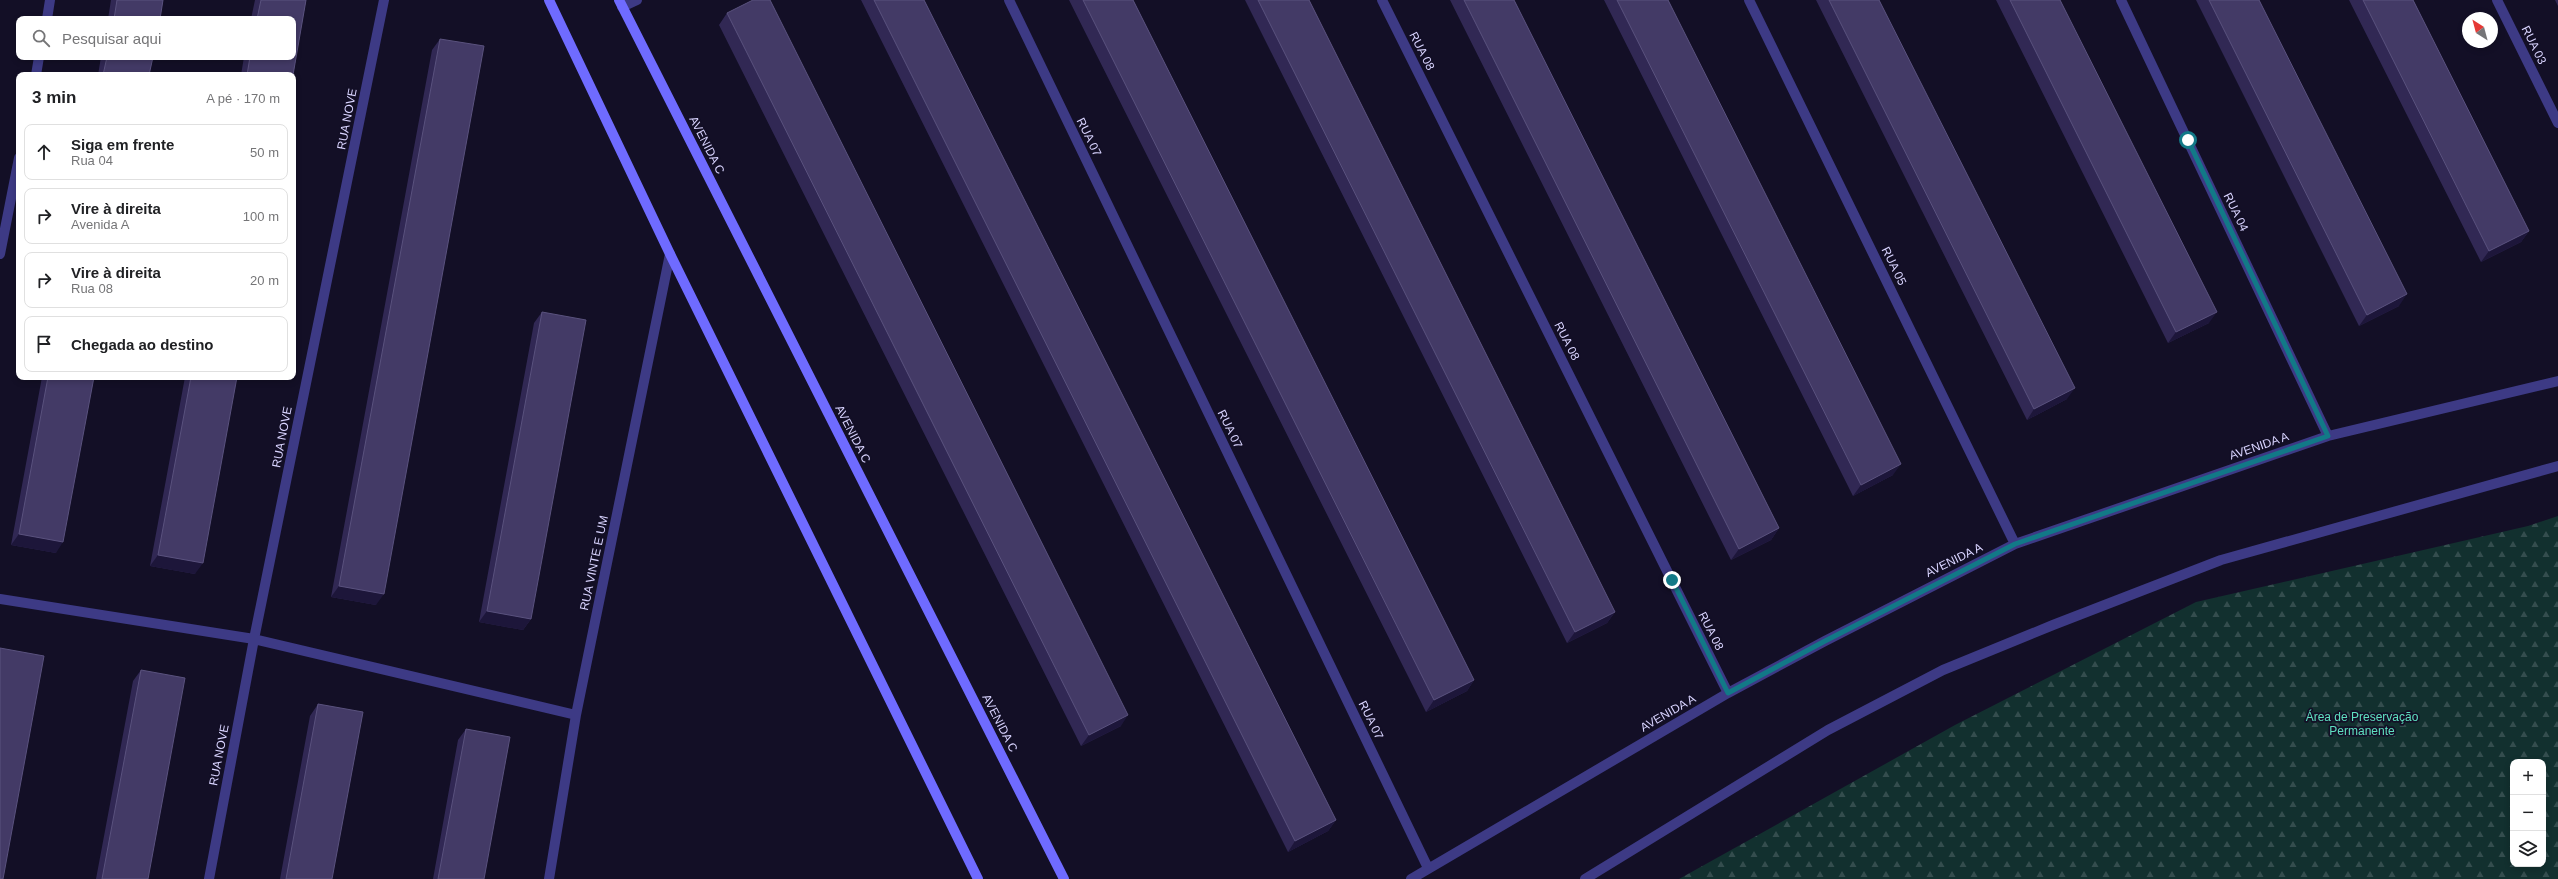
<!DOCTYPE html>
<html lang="pt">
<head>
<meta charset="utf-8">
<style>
  :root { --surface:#fff; --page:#f2f2f2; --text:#202124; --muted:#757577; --line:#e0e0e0 }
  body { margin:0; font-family:Arial,sans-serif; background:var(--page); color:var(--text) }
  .controls { position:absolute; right:12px; bottom:12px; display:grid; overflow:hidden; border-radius:8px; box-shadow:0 2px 6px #0003 }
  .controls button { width:36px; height:36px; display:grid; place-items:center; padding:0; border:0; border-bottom:1px solid var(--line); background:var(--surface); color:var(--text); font:20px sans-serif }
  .compass { position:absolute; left:2462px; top:12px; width:36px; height:36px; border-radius:50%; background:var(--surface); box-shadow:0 2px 6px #0003; rotate:324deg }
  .stop { position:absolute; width:12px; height:12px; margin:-9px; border:3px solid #127987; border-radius:50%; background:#fff }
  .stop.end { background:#127987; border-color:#fff; box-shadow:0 1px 4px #0008 }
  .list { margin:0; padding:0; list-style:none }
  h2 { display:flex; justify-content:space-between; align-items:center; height:52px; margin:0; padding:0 16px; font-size:17px }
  h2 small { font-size:13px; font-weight:400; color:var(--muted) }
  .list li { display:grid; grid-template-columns:26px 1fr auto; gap:12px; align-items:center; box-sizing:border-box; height:56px; margin:0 8px 8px; padding:0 8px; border:1px solid var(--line); border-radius:8px }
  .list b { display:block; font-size:15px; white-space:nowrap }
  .list p { margin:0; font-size:13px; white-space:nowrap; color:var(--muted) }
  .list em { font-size:13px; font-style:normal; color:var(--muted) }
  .icon { flex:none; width:22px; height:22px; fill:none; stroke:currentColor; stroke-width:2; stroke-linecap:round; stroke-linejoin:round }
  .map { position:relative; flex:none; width:2558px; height:879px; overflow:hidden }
  .search { position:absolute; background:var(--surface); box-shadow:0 2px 6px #0003; left:16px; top:16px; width:280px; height:44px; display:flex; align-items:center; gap:10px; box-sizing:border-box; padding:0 14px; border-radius:8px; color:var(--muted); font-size:15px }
  .panel { position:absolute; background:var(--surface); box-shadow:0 2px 6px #0003; left:16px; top:72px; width:280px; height:308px; border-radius:8px }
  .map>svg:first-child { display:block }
  .forest { fill:url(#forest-firs); fill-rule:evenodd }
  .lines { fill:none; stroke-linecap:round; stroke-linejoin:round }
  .street { stroke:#3d3a85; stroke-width:10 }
  .secondary { stroke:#6f6bff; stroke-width:10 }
  .wall { fill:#312854 }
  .shaded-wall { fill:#1d163a }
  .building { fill:#433a66; stroke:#5a527e }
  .route { stroke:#127987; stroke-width:5 }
  .labels { text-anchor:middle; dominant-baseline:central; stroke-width:3.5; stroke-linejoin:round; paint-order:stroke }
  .street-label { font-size:12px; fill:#d9d4ff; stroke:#130f26 }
  .park-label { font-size:12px; fill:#5fe0c0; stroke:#130f26 }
</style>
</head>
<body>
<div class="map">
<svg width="2558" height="879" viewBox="0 0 2558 879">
  <defs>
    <pattern id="forest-firs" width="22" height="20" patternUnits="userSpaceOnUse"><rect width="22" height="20" fill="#12302f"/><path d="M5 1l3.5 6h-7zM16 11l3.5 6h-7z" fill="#344d4e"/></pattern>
  </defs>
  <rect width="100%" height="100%" fill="#130f26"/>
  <path class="forest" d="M2558,516V879H1679L1955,725L2196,602L2528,526ZM2513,762H2543V864H2513Z"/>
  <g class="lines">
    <path class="street" d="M1009,0L1428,868
      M1382,0L1728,693
      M1749,0L2015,544
      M2121,0L2328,436
      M2497,0L2558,123
      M622,7L637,0
      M47,19L50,0
      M36,75L39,57
      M0,254L19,158
      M0,599L254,639L576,715
      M209,879L254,639L384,0
      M549,879L576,715L670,254
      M1411,879L1728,693L1825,641L2015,544L2328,436L2558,381
      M1585,879L1828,730L1943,670L2053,625L2221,560L2558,466"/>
    <path class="secondary" d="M549,0L670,254L978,879
      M619,0L1064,879"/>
  </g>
  <path class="wall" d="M111,0H163L160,19H108Z
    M255,0H306L293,75H241L244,57H293V19H251Z
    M861,0H924L1336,820L1328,831L1288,852Z
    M1069,0H1133L1474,680L1467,691L1426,712Z
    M1245,0H1309L1615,612L1607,623L1567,643Z
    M1450,0H1514L1779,528L1771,540L1731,560Z
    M1604,0H1668L1893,475L1853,496Z
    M1816,0H1879L2067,399L2027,420Z
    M1996,0H2060L2209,323L2168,343Z
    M2196,0H2259L2399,306L2359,326Z
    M2349,0H2413L2529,231L2521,242L2481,262Z
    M2555,0H2558V6Z
    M727,13L1121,726L1081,746L719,25Z
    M440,39L376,605L331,597L432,50Z
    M101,57H153L149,75H98Z
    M542,312L531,619L523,630L479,622L534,323Z
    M42,377H94L56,553L11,545Z
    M185,377H237L195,574L150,566Z
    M141,670L148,879H96L133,681Z
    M318,704L332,879H280L310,716Z
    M466,729L484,879H433L458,740Z"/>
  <path class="shaded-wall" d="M2529,231L2521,242L2481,262L2489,251Z
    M2407,294L2399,306L2359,326L2367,315Z
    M2217,312L2209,323L2168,343L2176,332Z
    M2075,388L2067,399L2027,420L2034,409Z
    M1901,464L1893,475L1853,496L1861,485Z
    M1779,528L1771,540L1731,560L1739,549Z
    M19,534L63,542L56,553L11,545Z
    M158,555L203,563L195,574L150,566Z
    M339,586L384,594L376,605L331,597Z
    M487,611L531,619L523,630L479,622Z
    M1615,612L1607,623L1567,643L1575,632Z
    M1474,680L1467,691L1426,712L1434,700Z
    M1128,715L1121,726L1081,746L1089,735Z
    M1336,820L1328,831L1288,852L1295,841Z"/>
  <path class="building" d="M117,0H163L160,19H114Z
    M261,0H306L293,75H247L250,57H293V19H257Z
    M753,0H770L1128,715L1089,735L727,13Z
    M874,0H924L1336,820L1295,841Z
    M1083,0H1133L1474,680L1434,700Z
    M1258,0H1309L1615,612L1575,632Z
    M1464,0H1514L1779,528L1739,549Z
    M1617,0H1668L1901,464L1861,485Z
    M1829,0H1879L2075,388L2034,409Z
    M2010,0H2060L2217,312L2176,332Z
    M2209,0H2259L2407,294L2367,315Z
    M2363,0H2413L2529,231L2489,251Z
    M440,39L484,46L384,594L339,586Z
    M107,57H153L149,75H103Z
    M542,312L586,320L531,619L487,611Z
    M48,377H94L63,542L19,534Z
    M191,377H237L203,563L158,555Z
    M0,648L44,656L3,879H0Z
    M141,670L185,678L148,879H102Z
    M318,704L363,712L332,879H286Z
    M466,729L510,737L484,879H438Z"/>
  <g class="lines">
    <path class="route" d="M1672,580L1728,693L1825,641L2015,544L2328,436L2188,140"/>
  </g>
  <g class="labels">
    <g class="street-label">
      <text transform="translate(2534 45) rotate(64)">RUA 03</text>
      <text transform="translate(1422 51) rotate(63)">RUA 08</text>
      <text transform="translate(347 119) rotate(-79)">RUA NOVE</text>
      <text transform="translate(1089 137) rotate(64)">RUA 07</text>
      <text transform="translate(707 145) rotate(63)">AVENIDA C</text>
      <text transform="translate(2236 212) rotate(64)">RUA 04</text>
      <text transform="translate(1894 266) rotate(64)">RUA 05</text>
      <text transform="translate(1567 341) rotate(63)">RUA 08</text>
      <text transform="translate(1230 429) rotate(64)">RUA 07</text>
      <text transform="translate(853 434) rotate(63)">AVENIDA C</text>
      <text transform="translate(282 437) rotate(-79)">RUA NOVE</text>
      <text transform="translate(2259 446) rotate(-19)">AVENIDA A</text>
      <text transform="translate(1954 560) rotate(-26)">AVENIDA A</text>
      <text transform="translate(594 563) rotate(-78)">RUA VINTE E UM</text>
      <text transform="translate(1711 631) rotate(63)">RUA 08</text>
      <text transform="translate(1668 713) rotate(-30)">AVENIDA A</text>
      <text transform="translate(1371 720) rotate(64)">RUA 07</text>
      <text transform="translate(1000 723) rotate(63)">AVENIDA C</text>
      <text transform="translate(219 755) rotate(-79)">RUA NOVE</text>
    </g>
    <g class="park-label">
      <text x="2362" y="717">Área de Preservação<tspan x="2362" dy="14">Permanente</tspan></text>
    </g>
  </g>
</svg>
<div class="controls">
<button>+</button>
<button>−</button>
<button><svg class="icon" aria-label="layers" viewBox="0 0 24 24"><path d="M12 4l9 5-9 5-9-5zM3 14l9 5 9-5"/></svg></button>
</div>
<svg class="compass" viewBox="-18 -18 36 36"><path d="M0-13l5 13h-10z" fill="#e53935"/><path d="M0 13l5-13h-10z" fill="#757577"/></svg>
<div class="stop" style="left:2188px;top:140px"></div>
<div class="stop end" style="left:1672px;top:580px"></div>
<div class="search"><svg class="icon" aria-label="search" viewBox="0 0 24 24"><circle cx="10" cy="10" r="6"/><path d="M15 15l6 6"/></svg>Pesquisar aqui</div>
<section class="panel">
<h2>3 min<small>A pé · 170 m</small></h2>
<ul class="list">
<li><svg class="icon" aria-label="ahead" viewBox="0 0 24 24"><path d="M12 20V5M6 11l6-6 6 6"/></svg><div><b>Siga em frente</b><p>Rua 04</p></div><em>50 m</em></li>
<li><svg class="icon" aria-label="right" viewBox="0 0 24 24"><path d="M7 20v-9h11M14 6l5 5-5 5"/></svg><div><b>Vire à direita</b><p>Avenida A</p></div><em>100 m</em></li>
<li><svg class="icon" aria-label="right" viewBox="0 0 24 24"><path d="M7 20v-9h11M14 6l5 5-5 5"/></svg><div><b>Vire à direita</b><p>Rua 08</p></div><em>20 m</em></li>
<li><svg class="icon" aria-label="arrive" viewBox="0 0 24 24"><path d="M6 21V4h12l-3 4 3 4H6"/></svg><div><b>Chegada ao destino</b></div></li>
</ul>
</section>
</div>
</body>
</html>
